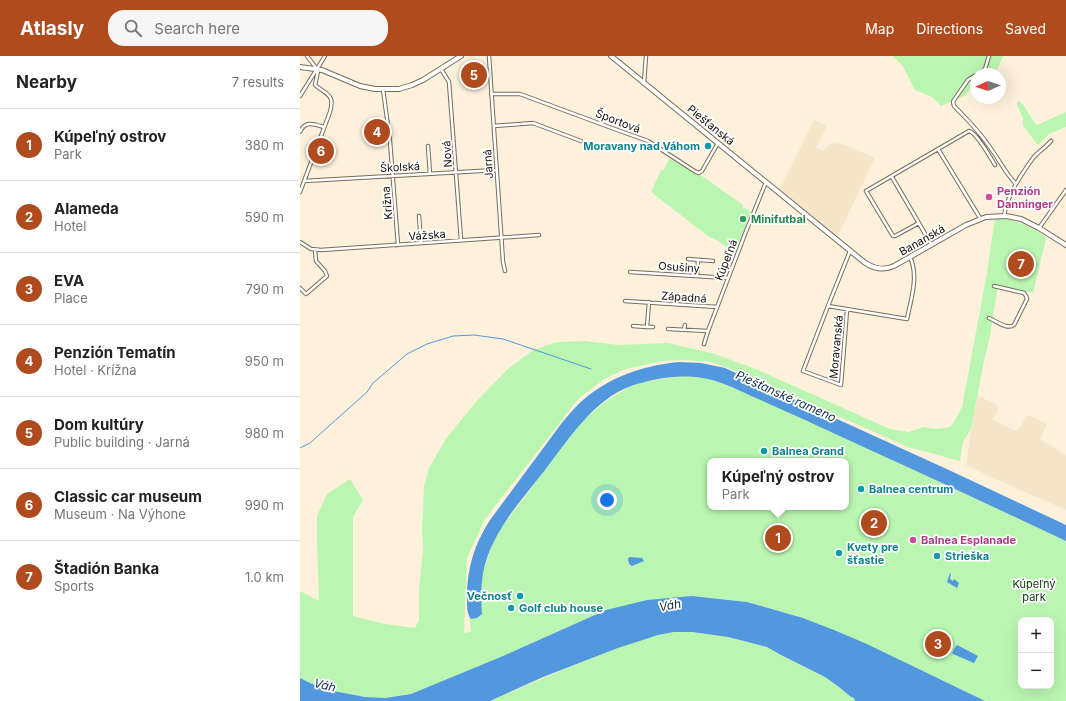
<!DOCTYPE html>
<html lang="en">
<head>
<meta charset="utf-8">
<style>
  :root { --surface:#fff; --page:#f6f6f6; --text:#222; --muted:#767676; --line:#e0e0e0; --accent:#b04b1d }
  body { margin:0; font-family:Inter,sans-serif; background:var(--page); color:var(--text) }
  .controls { position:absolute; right:12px; bottom:12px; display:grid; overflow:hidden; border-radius:8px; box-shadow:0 4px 16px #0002 }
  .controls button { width:36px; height:36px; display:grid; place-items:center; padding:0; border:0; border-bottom:1px solid var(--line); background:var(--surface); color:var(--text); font:20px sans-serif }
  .compass { position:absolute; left:670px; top:12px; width:36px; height:36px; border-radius:50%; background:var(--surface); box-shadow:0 4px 16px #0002; rotate:267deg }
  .you { position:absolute; left:307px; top:444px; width:14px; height:14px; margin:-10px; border:3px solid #fff; border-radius:50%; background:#1a73e8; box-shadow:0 0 0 6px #1a73e833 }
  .badge { display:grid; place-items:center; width:26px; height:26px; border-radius:50%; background:var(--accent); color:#fff; font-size:13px; font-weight:700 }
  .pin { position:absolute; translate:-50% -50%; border:2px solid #fff; box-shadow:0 1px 4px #0006 }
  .popup { position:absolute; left:407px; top:402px; width:142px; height:52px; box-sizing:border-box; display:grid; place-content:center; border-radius:8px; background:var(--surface); filter:drop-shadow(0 1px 3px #0005); font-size:13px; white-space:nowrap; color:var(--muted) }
  .popup b { font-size:15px; color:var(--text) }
  .popup::after { content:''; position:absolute; left:50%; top:100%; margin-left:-8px; border:8px solid transparent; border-top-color:var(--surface) }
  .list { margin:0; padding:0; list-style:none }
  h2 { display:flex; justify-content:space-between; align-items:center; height:52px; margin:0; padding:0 16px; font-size:17px }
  h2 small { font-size:13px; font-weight:400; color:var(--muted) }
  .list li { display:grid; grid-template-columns:26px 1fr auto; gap:12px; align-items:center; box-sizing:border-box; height:72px; padding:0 16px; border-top:1px solid var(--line) }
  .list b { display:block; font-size:15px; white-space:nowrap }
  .list p { margin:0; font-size:13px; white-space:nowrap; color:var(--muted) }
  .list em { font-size:13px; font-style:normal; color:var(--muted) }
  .icon { flex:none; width:22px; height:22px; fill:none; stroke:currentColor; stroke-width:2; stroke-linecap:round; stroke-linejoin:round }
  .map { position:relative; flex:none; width:766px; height:645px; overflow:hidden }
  header { display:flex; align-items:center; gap:24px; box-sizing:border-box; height:56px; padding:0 20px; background:var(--accent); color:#fff }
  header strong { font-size:19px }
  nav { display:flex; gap:22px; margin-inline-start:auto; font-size:14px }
  .search { width:280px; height:36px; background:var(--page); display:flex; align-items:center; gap:10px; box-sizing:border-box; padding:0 14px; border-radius:16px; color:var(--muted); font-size:15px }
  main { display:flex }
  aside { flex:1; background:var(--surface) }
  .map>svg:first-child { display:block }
  .built { fill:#f5e6ca }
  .green { fill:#baf6b1; fill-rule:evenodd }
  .water { fill:#5198df }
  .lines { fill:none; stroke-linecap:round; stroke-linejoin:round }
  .stream { stroke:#5198df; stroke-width:1 }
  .minor-casing { stroke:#776c5a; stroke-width:4.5 }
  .secondary-casing { stroke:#776c5a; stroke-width:6 }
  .minor { stroke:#fff; stroke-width:2.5 }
  .secondary { stroke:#fff; stroke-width:4 }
  .culture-dot { fill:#0f9aa8; stroke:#fff; stroke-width:1.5 }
  .hotel-dot { fill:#d1479c; stroke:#fff; stroke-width:1.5 }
  .leisure-dot { fill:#2e9e5b; stroke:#fff; stroke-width:1.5 }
  .labels { text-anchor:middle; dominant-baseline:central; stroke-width:3.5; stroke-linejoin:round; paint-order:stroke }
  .street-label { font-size:11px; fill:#120e07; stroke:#fff }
  .culture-label { font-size:11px; font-weight:bold; fill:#0d838f; stroke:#fff; text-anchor:start }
  .hotel-label { font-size:11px; font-weight:bold; fill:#b23c85; stroke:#fff; text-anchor:start }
  .leisure-label { font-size:11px; font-weight:bold; fill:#27864d; stroke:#fff; text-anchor:start }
  .park-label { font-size:11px; fill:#083803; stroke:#fff }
  .water-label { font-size:12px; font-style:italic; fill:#0e2c48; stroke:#fff }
</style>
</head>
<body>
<header>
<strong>Atlasly</strong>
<div class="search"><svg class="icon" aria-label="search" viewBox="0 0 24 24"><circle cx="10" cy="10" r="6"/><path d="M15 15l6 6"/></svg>Search here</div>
<nav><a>Map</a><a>Directions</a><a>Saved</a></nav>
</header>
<main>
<aside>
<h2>Nearby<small>7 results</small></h2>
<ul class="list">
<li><span class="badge">1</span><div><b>Kúpeľný ostrov</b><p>Park</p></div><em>380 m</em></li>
<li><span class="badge">2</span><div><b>Alameda</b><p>Hotel</p></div><em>590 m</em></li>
<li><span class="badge">3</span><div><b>EVA</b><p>Place</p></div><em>790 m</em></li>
<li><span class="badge">4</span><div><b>Penzión Tematín</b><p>Hotel · Krížna</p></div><em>950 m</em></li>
<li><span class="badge">5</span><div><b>Dom kultúry</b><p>Public building · Jarná</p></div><em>980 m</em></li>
<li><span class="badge">6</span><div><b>Classic car museum</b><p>Museum · Na Výhone</p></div><em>990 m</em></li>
<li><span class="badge">7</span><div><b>Štadión Banka</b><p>Sports</p></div><em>1.0 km</em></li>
</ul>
</aside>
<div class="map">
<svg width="766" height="645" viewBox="0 0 766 645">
  <rect width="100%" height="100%" fill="#fef1dc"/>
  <path class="built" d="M514,64L527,70L516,92L524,94L530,88L540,87L575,102L535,186L480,140V133Z
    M678,340L699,350L693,364L717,375L728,359L747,368L740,383L766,399V454L697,424L666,409L671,373Z"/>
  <path class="green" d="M593,0H703L696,17L676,18V29L664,40L641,50L632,41L615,34L602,9Z
    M719,45C727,51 730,62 737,69L766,56V71L749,78L738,89L723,70V62L717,49V46Z
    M369,102L396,118L402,120L443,149V152L451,155L437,196L435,197L428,194L427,191L420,186L408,180L351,136L361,114H364Z
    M695,162C715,164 729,169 746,181L745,187L733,237L698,230L689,285L684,305L671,373L663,386L660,405L608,391L441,317L411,306L386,304L362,305L326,313L306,322L279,342L185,463L167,502L164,577L171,576L169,560L171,563L177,562L182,558L181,538L183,516L186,506L193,487L202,471L276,373L285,363L306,345L329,331L344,326L368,322L389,320L405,322L422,327L487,355L766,485V645H685L567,588L534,574L503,562L447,546L392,540L306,554L203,600L111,638L85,642L65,641L28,634L10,627L0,622V535L19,545L17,483V460L27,438L50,423L63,444L53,461V560L85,568L115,572L119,564V534L123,494L122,474L124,430L129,412L147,381L176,346L208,313L233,294L257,286L284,285L318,289L368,287L415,298L458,314L590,373L608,376L624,371L636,373L650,371L656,363L662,351L687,217ZM410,405H546V451H410ZM721,564H751V630H721Z
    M374,576H392L428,581L467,591L481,599L525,621L539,631L551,641L554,642L555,645H190C224,630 259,615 295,601C321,591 346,580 374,576Z"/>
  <path class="water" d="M379,306L401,307L425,312L651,415L766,469V485C683,446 601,408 518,370C495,359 472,349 449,339C434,332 418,324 402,322C379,318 353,323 331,330C293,344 269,383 245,414C221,445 191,476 183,517C181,531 181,544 182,558L177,562L171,563C167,558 167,551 167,545C166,516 174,488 190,464L261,368C265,363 269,358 273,354C300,324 339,310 379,306Z
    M329,501L342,502L344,505L332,510C329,509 328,505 328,503Z
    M650,517L651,518L650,523L653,525L654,523L659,527L657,532L647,526Z
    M392,540L447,546L503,562L534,574L567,588L685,645H555L554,642L551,641L539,631L525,621L481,599L467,591L428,581L392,576H374L358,579L318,592L243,621L190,645H0V622L10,627L28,634L65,641L85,642L111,638L203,600L306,554L347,544Z
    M639,578L645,581L640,592L634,589Z
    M657,589L678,600L674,607L653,598L652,597L656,590Z"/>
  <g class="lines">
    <path class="stream" d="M0,392L10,387L67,336L73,327L107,298L127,288L153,280L174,279L203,283L291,313"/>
    <g class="minor-casing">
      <path id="minor" d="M7,0L17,13
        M189,0L203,206L205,215
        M141,13L149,26L161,184
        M679,18L685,13L689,0
        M676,19L668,24L654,44L653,46L654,50C667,63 679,75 689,90C699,103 705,117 716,128
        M344,27L346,0
        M83,33L90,85L98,189
        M191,38H220L320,75L348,85L396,116L399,117L402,115L418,87
        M0,40L25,0
        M194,70L233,67L281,85
        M0,76C5,64 14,68 24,71
        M128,90L130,118
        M638,93L680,162
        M592,121L631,188
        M4,125L197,114
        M0,136L30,56C35,38 27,39 15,29L18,15L17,13
        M119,160L121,187
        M704,160C707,139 721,119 733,102C738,96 746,91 751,85
        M619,167L595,180H593L566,135L669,75C677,77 690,101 695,109
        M739,172L766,134
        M0,186L11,193L21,194L239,179
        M550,195L528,250L607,263C611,243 619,220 610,201
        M388,203L413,205
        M330,216L428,222
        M397,220L398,205
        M0,232L6,238L27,220L25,215L16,205L15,194
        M325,245L417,251
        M349,246L347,271H353
        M528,250L503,315L541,329L547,254
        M689,262C696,265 707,274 714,269L727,243L726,240L724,237L694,230
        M333,270L347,271
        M368,273L408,275
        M384,274L385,269
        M404,288L408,275L445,178L466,126"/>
    </g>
    <g class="secondary-casing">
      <path id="secondary" d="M311,0L564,206C574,213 583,215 594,210L666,169L686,161L706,160L721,163L739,172L766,189
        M0,11L22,14L60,30L75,33H99L112,29L123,24L161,0"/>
    </g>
    <use href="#minor" class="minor"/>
    <use href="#secondary" class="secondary"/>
  </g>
  <g class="culture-dot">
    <circle cx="408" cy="90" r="4"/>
    <circle cx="464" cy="395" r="4"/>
    <circle cx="561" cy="433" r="4"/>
    <circle cx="539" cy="497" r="4"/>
    <circle cx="637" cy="500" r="4"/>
    <circle cx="220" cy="540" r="4"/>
    <circle cx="211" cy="552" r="4"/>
  </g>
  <g class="hotel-dot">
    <circle cx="689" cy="141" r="4"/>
    <circle cx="613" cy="484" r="4"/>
  </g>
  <circle class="leisure-dot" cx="443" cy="163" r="4"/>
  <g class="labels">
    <g class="street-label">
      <text transform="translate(318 65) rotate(21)">Športová</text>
      <text transform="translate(411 69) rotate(39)">Piešťanská</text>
      <text transform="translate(147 98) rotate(-94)">Nová</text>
      <text transform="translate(188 108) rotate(-94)">Jarná</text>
      <text transform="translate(100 111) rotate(-3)">Školská</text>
      <text transform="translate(87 147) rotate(-95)">Krížna</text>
      <text transform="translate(127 179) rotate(-4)">Vážska</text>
      <text transform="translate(622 184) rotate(-30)">Bananská</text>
      <text transform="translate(426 204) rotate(-69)">Kúpeľná</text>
      <text transform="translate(379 211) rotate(4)">Osušiny</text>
      <text transform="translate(384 241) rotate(4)">Západná</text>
      <text transform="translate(536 291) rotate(-85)">Moravanská</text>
    </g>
    <g class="culture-label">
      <text x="400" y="90" text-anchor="end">Moravany nad Váhom</text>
      <text x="472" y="395">Balnea Grand</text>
      <text x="569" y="433">Balnea centrum</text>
      <text x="547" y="491">Kvety pre<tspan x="547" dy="13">šťastie</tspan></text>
      <text x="645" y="500">Strieška</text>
      <text x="212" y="540" text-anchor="end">Večnosť</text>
      <text x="219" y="552">Golf club house</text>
    </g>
    <g class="hotel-label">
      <text x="697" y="135">Penzión<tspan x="697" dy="13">Danninger</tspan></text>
      <text x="621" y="484">Balnea Esplanade</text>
    </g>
    <g class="leisure-label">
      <text x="451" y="163">Minifutbal</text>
    </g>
    <g class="park-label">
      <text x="734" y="528">Kúpeľný<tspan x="734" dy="13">park</tspan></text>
    </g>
    <g class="water-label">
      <text transform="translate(486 340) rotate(24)">Piešťanské rameno</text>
      <text transform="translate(370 549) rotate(-11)">Váh</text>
      <text transform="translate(25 629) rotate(14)">Váh</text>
    </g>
  </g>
</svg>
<div class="controls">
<button>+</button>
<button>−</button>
</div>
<svg class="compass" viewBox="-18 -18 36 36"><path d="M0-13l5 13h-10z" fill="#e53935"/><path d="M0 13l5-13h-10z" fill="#767676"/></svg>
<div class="you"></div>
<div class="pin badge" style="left:478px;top:482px">1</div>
<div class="popup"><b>Kúpeľný ostrov</b>Park</div>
<div class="pin badge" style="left:574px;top:467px">2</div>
<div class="pin badge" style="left:638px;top:588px">3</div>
<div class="pin badge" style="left:77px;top:76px">4</div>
<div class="pin badge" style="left:174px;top:19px">5</div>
<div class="pin badge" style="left:21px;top:95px">6</div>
<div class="pin badge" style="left:721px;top:208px">7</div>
</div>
</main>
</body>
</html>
